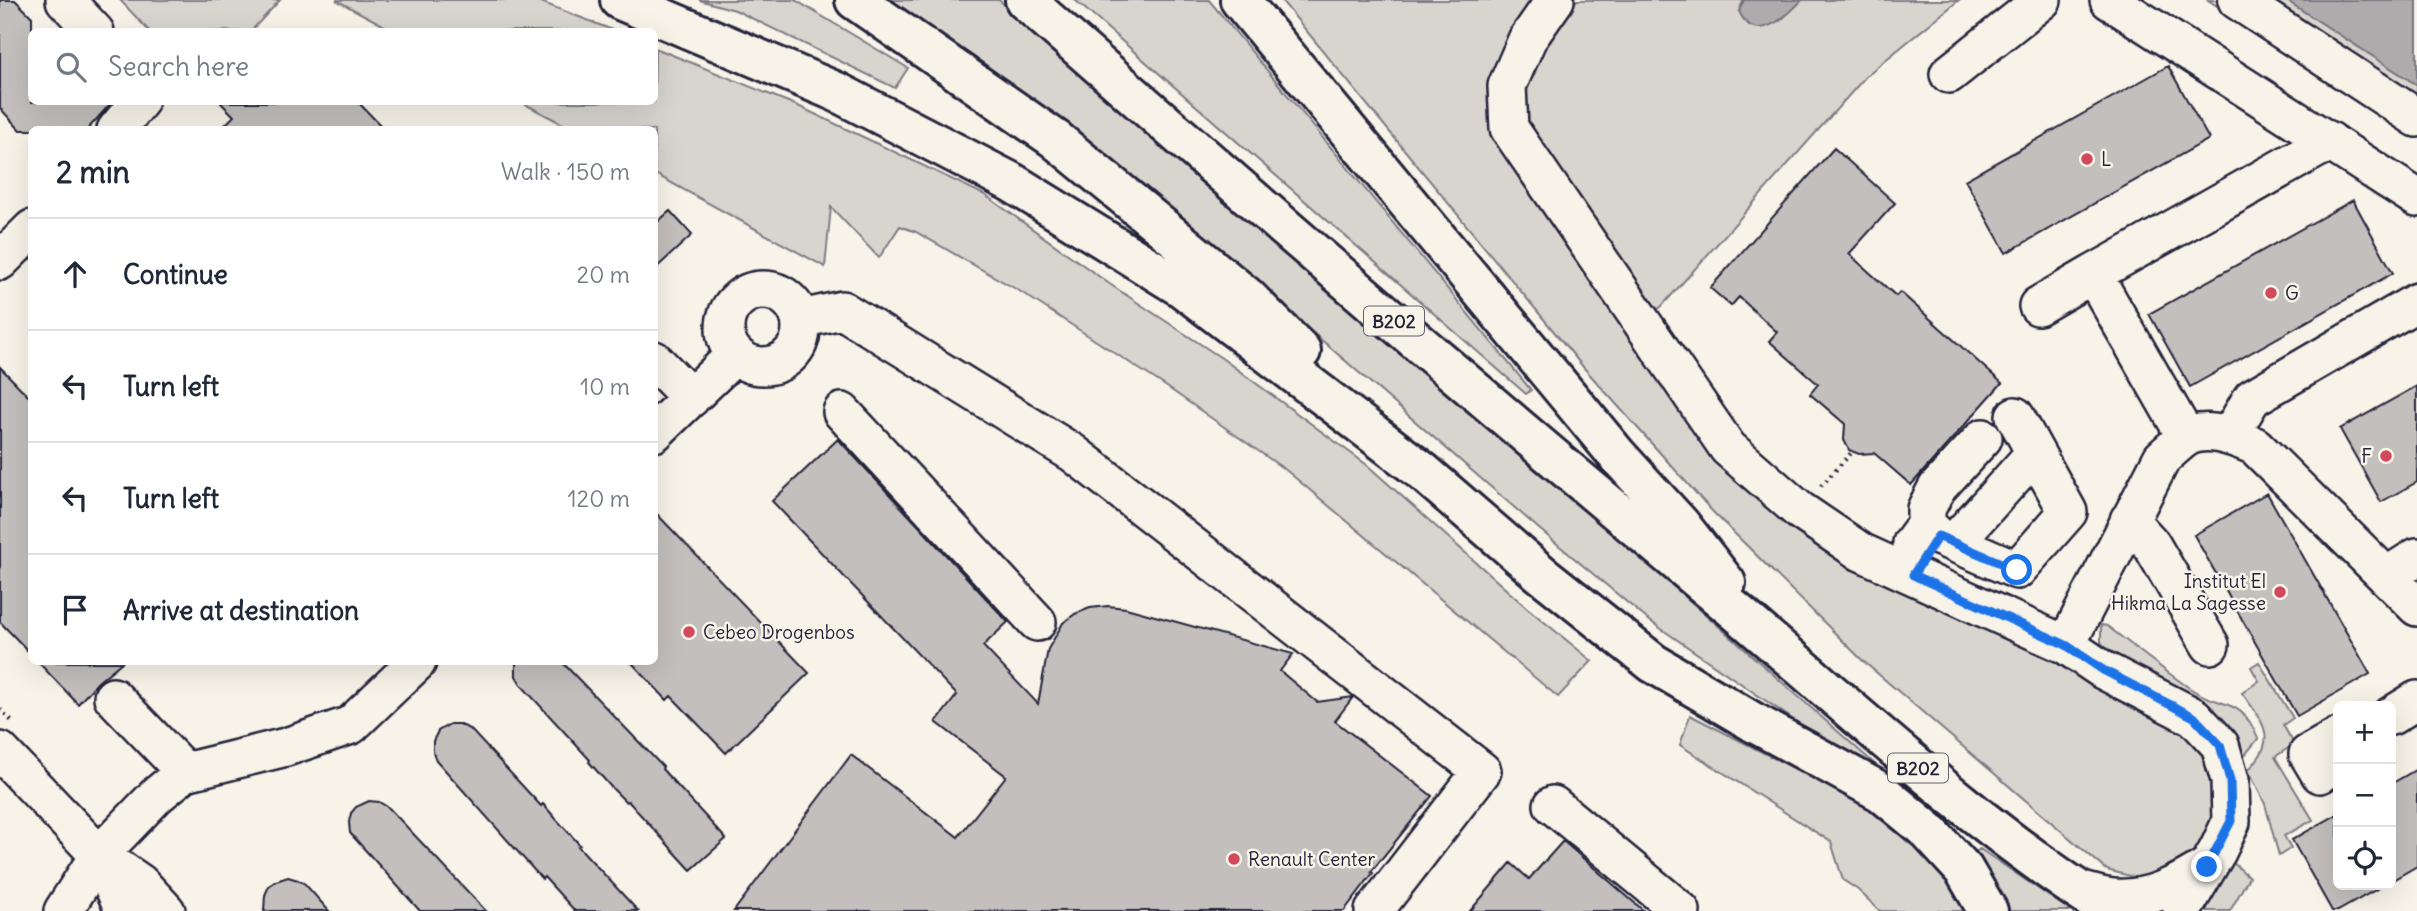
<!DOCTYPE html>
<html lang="en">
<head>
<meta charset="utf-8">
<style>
  :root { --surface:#fff; --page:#f2f2f3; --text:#1f2937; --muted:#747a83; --line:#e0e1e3 }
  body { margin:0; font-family:Delius,sans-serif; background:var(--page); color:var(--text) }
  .controls { position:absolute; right:21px; bottom:21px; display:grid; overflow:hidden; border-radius:10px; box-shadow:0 7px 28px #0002 }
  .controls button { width:63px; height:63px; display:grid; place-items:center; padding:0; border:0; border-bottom:2px solid var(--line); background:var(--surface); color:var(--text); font:35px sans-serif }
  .stop { position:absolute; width:21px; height:21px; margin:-16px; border:5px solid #1a73e8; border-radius:50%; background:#fff }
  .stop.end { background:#1a73e8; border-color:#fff; box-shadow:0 2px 7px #0008 }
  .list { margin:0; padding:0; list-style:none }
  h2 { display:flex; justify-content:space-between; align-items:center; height:91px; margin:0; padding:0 28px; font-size:30px }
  h2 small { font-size:23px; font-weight:400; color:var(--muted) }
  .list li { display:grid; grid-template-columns:46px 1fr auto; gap:21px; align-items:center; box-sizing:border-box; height:112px; padding:0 28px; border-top:2px solid var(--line) }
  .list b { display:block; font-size:26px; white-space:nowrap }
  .list em { font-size:23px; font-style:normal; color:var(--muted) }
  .icon { flex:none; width:38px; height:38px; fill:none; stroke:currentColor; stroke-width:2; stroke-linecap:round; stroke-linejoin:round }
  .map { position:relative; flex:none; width:2417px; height:911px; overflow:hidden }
  .search { position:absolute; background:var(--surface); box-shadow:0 7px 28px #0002; left:28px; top:28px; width:630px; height:77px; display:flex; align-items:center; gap:18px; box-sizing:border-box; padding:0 24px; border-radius:10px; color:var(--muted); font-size:26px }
  .panel { position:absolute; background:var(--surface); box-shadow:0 7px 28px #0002; left:28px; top:126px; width:630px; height:539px; border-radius:10px }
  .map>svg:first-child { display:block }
  .green { fill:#d8d5cf; stroke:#7d7c85; stroke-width:2 }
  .water { fill:#aeabad; stroke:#76747f; stroke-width:2 }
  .building { fill:#c2bfbd; stroke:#22223b; stroke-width:2 }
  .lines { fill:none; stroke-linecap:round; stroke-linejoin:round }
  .minor-casing { stroke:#22223b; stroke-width:42 }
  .highway-casing { stroke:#22223b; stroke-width:44 }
  .path { stroke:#22223b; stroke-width:4.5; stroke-dasharray:2 5; stroke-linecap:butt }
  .minor { stroke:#f7f3e8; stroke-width:37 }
  .highway { stroke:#f7f3e8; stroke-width:38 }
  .route { stroke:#1a73e8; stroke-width:9 }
  .poi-dot { fill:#d1495b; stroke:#f7f3e8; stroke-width:2.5 }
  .labels { text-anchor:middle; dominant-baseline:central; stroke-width:5; stroke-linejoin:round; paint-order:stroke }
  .shield { fill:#f7f3e8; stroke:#62616f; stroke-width:2 }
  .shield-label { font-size:18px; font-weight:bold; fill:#22223b }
  .poi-label { font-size:19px; fill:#22223b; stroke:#f7f3e8; text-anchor:start }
</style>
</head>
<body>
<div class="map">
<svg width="2417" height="911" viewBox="0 0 2417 911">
  <rect width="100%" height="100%" fill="#f7f3e8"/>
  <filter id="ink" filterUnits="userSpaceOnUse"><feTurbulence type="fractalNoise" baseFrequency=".0143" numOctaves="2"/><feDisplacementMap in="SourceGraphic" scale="14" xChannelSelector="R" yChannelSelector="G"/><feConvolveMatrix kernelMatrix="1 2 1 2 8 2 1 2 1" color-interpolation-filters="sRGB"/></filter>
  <g filter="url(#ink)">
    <path class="green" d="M120,0H280L251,31L150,32Z
      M336,0H536L615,31H394Z
      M699,0H795L908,68L895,88L735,10Z
      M888,0H999L1187,165L1562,488L1902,788L1833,747L1647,619L1538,528L1159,199L986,65Z
      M1075,0H1209L1531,390L1526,394Z
      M1281,0H1568L1574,4L1577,0H1744L1739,11L1780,21L1802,0H1959L1867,75L1662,306L1627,334L1724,455L1945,606L2066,666L2186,733L2211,767L2215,795L2212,822L2194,853L2141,879L2107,870L1863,661L1712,511L1584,368Z
      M2208,0H2286L2417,85V137Z
      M655,48L798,106L985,195L1111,285L1223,359L1367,465L1526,607L1592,661L1558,697L1287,471L1167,387L1021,292L916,232L900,226L879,258L831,207L825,267L655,174L654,130L572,129L521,102H654Z
      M2101,625L2107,626C2135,647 2163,670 2191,689C2221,709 2242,696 2258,739L2239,762L2115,661L2101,642Z
      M2259,662L2293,718L2283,725L2294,744L2275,757L2313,820L2284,836L2291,848L2279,856L2265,804L2248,770C2279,740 2264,723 2242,693L2259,681L2251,667Z
      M1690,715L1888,817L1945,871L1980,849L2071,911H1880L1858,890L1843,880L1831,842L1680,745Z
      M2229,859L2249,877L2230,911H2199Z"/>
    <path class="water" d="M1744,0H1802C1786,17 1754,47 1739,11Z
      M2286,0H2417V85Z"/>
    <path class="building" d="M0,0H15L32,17V102H112L87,130H20L0,108Z
      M2168,66L2209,139L2006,253L1965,180Z
      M220,102H358L385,130H220L234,116Z
      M1834,148L1895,203L1849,254L1896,296L1900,292L2002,383L1911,485L1874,453L1859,454L1849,450L1844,440L1845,424L1810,394L1818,384L1769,341L1777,332L1739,297L1731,306L1710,288Z
      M2353,200L2393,273L2190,387L2149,314Z
      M670,211L692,235L654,270V225Z
      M0,367L32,400V655L0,622Z
      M2417,386V482L2381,502L2340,429Z
      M838,439L1008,622L983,646L1038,704L1048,649L1063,623L1075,614L1090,608L1108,606L1126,608L1293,654L1280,671L1317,702L1353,697L1335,721L1432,796L1371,872L1373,873L1344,911H734L851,755L958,837L1006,776L936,722L957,695L772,501Z
      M2267,493L2370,674L2297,716L2194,535Z
      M654,511L809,673L726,753L671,696L667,700L631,662H654Z
      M38,662H122L98,682L78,704Z
      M516,662H562L663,767L662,769L726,839L691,870L628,801L626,802L611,787L589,762L590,760L522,686L516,676Z
      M450,724H460L471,730L541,806L543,804L557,820L580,845L578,846L638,911H575L544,877L542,879L436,760L433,752V741L438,731Z
      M2417,769V866L2391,881V784Z
      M369,801L379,802L389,808L486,911H420L350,833L349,822L351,813L356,807Z
      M2338,814V885H2384L2338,911H2332L2292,840Z
      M1563,841L1644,911H1470L1511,863L1529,879Z
      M288,877L298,880L305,884L329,911H264L265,895L269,886L276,881Z"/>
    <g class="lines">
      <g class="minor-casing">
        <path id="minor" d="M65,0L95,32
          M1555,0L1527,40L1507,86L1509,128L1728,448L1799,510L1861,552L2066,645L2103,670L2194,717L2220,745L2230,780L2231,822L2218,850L2182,911
          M2109,0L2417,198
          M2237,0L2417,118
          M1949,74L2042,0
          M116,130L139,102
          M0,261L32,229
          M725 328a38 38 0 1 1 76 0a38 38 0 1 1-76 0Z
          M2038,306L2093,274
          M801,319L842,310L1073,453L1482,771L1374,911
          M654,360L691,398
          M842,412L1037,622
          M654,433L735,355
          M2230,435L2252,398L2417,302
          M2186,437L2093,274L2330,141
          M2129,520L2151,544L2210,645
          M1926,524L1938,536L2017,570L2068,512L2015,416
          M1912,543L1926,524V509L1937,488L1983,438
          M1954,543L2035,453
          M2387,576L2417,557
          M2066,645L2162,458C2169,452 2176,445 2184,439C2205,425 2234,437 2255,446L2417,607
          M113,697L185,772
          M2391,716L2417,700
          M2338,737L2308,754L2320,774L2338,763
          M0,751L99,855L140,883L166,911
          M1553,805L1681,911
          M99,856L121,903L128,911
          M2075,889C2087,892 2101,897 2113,898C2148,901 2178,885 2206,867
          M63,911L99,855L157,795L185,772L286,747L351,725L417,662"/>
      </g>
      <g class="highway-casing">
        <path id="highway" d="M620,0L837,92L1011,182L1181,287L1422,471L1540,573L1653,663L1753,722L1881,792L1928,831L1964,870L1988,911
          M855,0L1055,139L1247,297L1301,351
          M1025,0C1258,206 1494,409 1732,608C1856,712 1973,824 2110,911
          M1240,0L1617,455L1680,524L1726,583"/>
      </g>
      <path class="path" d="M1821,486L1852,452
        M0,709L12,721"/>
      <use href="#minor" class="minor"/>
      <use href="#highway" class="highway"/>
    </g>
  </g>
  <g class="lines" filter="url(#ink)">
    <path class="route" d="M2017,570L1938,536L1913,575L2066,645L2103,670L2194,717L2220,745L2230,780L2231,821L2207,867"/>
  </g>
  <g class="poi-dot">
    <circle cx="2087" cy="159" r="7"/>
    <circle cx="2271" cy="293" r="7"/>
    <circle cx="2386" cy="456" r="7"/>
    <circle cx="2280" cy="592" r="7"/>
    <circle cx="689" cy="632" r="7"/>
    <circle cx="1234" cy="859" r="7"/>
  </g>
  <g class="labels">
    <g class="shield">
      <rect x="1364" y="306.5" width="60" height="29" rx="5"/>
      <rect x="1888" y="753.5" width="60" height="29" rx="5"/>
    </g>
    <g class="shield-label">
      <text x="1394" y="321">B202</text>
      <text x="1918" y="768">B202</text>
    </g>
    <g class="poi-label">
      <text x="2101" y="159">L</text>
      <text x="2285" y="293">G</text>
      <text x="2372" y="456" text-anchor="end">F</text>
      <text x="2266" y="581" text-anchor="end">Institut El<tspan x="2266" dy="22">Hikma La Sagesse</tspan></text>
      <text x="703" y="632">Cebeo Drogenbos</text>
      <text x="1248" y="859">Renault Center</text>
    </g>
  </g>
</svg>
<div class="controls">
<button>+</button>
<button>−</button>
<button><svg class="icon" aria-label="locate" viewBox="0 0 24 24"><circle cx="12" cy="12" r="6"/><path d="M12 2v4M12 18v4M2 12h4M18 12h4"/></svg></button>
</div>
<div class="stop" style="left:2017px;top:570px"></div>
<div class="stop end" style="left:2207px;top:867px"></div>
<div class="search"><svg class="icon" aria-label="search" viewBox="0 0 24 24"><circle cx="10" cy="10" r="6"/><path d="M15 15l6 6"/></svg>Search here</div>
<section class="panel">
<h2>2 min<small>Walk · 150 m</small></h2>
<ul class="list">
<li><svg class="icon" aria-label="ahead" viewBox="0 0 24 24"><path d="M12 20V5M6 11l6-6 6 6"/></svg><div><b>Continue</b></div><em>20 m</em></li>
<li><svg class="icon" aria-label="left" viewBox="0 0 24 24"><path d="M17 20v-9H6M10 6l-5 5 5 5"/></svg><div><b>Turn left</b></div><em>10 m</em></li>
<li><svg class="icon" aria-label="left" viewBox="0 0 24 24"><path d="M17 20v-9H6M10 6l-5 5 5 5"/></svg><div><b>Turn left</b></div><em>120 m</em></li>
<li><svg class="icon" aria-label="arrive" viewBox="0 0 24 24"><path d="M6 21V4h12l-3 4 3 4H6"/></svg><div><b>Arrive at destination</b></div></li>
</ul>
</section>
</div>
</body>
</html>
